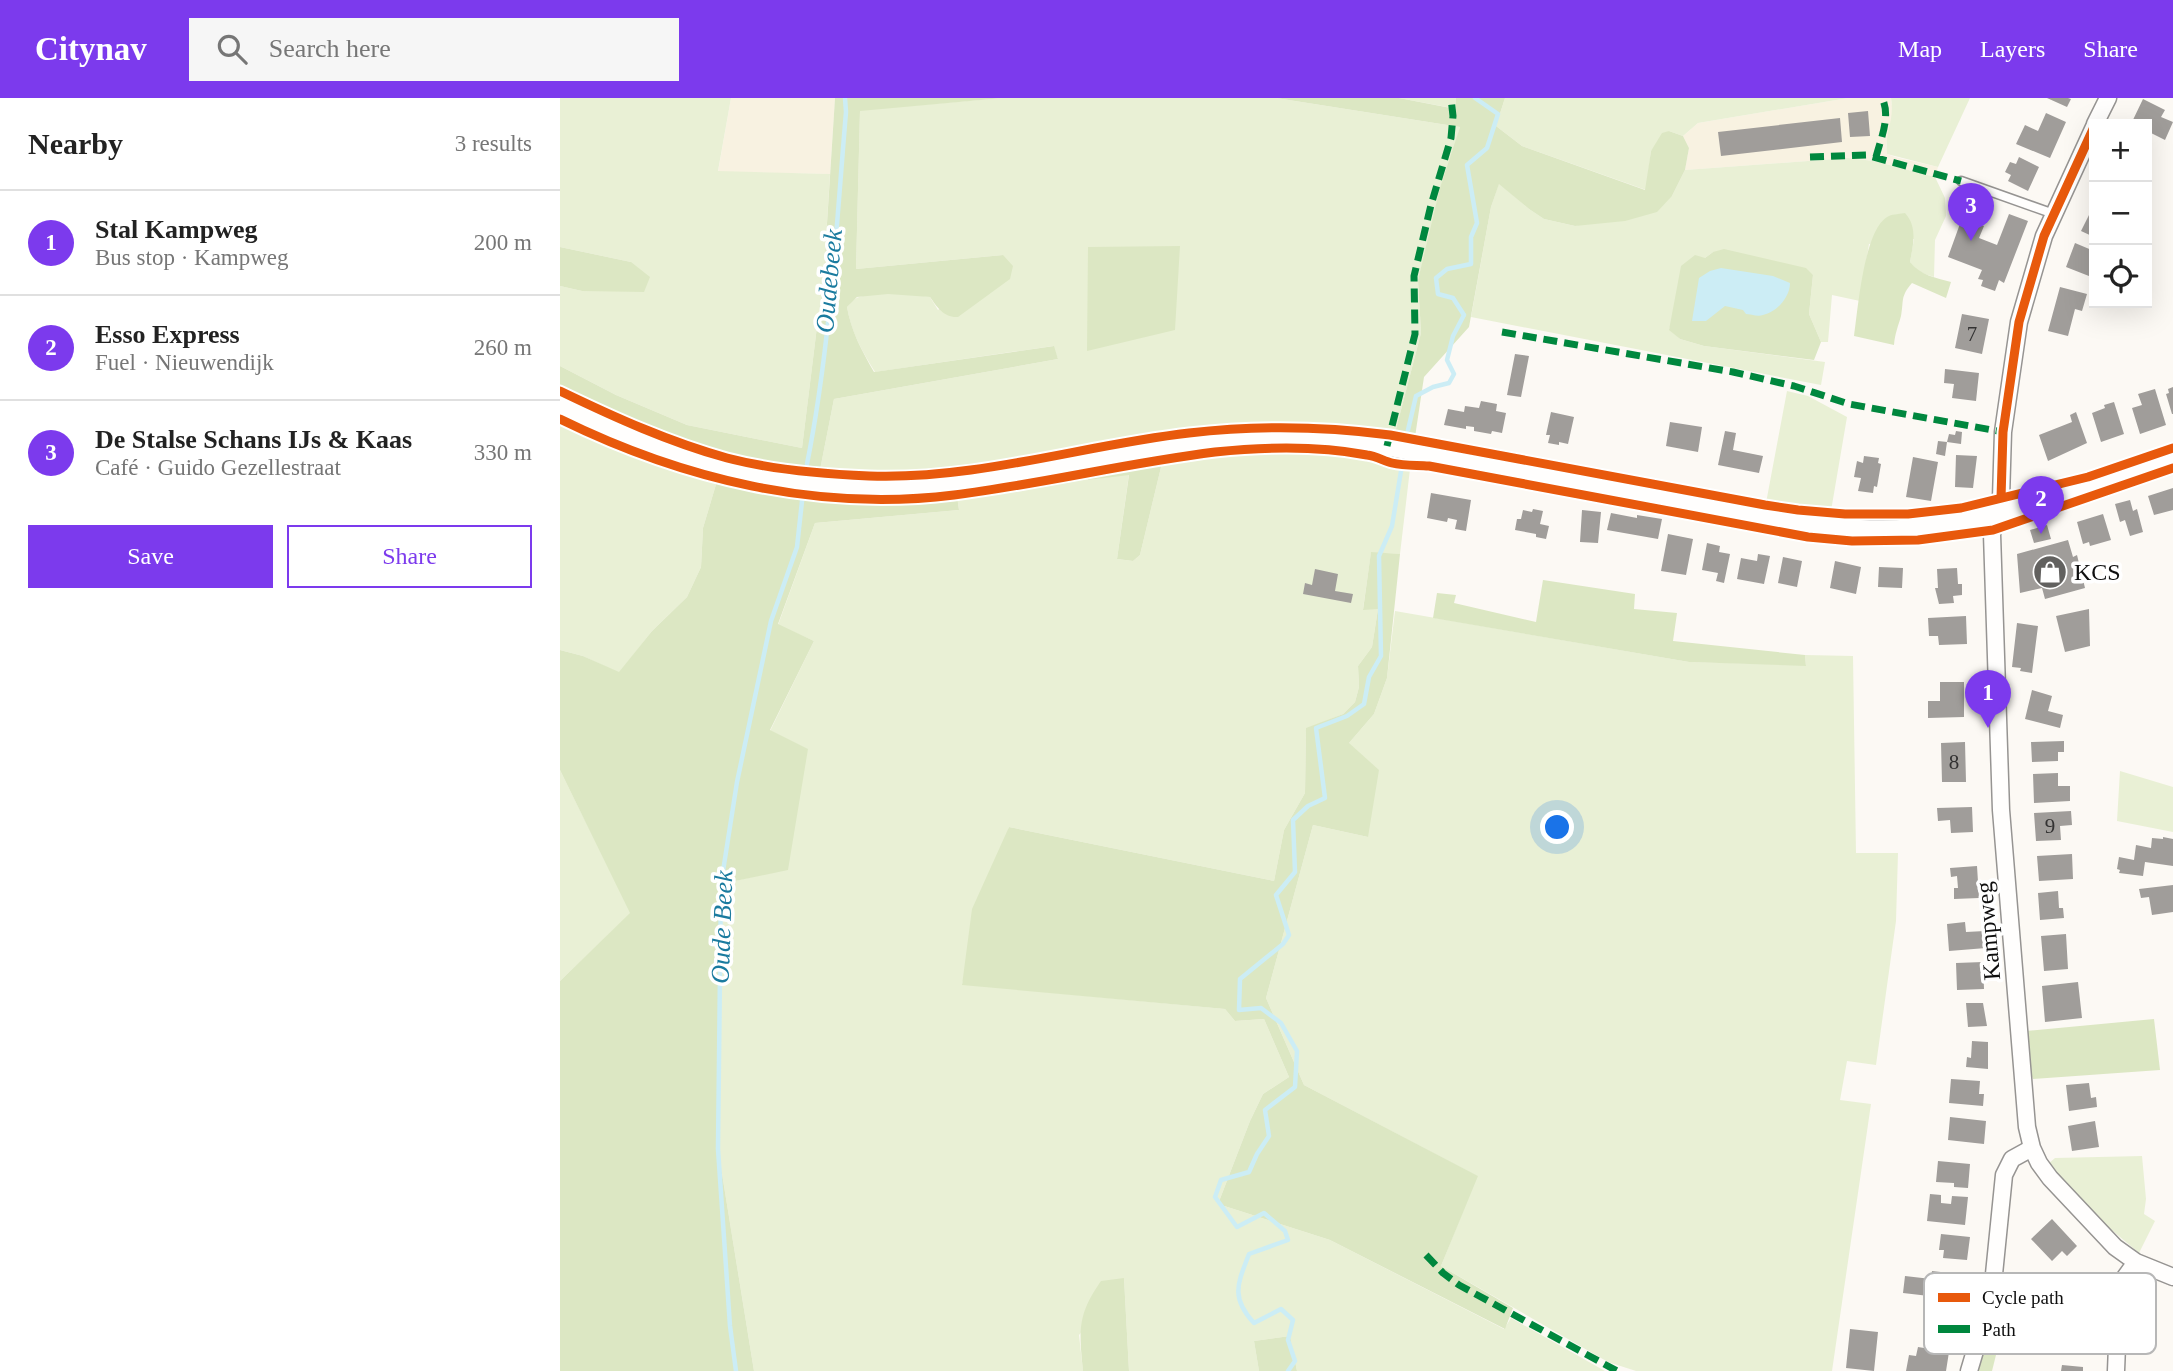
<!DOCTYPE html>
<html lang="en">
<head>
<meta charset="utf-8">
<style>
  :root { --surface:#fff; --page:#f6f6f6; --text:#222; --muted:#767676; --line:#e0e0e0; --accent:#7c3aed }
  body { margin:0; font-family:Georgia,serif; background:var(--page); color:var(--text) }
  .controls { position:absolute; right:21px; top:21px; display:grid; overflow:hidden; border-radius:0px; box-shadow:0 7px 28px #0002 }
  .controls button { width:63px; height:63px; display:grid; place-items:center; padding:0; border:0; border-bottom:2px solid var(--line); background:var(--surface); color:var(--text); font:35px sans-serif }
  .you { position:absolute; left:998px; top:730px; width:24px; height:24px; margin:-18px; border:5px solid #fff; border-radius:50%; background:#1a73e8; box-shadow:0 0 0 10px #1a73e833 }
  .badge { display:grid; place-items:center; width:46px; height:46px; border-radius:50%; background:var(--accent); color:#fff; font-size:23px; font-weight:700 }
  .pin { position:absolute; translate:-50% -58px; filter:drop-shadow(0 2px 4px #0008) }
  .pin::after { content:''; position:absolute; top:37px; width:24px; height:21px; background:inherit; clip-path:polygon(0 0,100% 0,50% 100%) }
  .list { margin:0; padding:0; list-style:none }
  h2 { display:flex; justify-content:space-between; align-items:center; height:91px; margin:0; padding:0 28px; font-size:30px }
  h2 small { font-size:23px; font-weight:400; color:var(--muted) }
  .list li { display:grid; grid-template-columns:46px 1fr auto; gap:21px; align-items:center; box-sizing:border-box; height:105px; padding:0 28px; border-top:2px solid var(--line) }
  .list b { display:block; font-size:26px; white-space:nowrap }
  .list p { margin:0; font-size:23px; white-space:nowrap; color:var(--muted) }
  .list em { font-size:23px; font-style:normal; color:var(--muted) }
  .actions { display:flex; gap:14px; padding:21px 28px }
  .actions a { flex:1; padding:16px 0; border:2px solid var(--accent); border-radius:0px; text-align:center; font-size:24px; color:var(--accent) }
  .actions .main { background:var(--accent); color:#fff }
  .icon { flex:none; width:38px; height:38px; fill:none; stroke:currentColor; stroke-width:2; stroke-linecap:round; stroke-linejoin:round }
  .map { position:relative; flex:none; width:1613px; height:1273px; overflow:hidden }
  header { display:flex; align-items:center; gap:42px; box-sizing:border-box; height:98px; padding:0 35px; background:var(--accent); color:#fff }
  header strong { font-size:33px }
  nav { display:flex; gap:38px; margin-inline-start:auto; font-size:24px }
  .search { width:490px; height:63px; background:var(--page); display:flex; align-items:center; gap:18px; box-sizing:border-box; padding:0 24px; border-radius:0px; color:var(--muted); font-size:26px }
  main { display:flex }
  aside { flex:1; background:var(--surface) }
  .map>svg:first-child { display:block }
  .farmland { fill:#f8f2e1 }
  .green { fill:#e9f0d5 }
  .forest { fill:#dce7c3 }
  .water { fill:#ccedf5 }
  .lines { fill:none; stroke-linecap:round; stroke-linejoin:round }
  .stream { stroke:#ccedf5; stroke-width:4.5 }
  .building { fill:#a09d9a }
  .service-casing { stroke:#969492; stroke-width:11 }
  .minor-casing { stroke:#969492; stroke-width:19 }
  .tertiary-casing { stroke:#969492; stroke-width:23 }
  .service { stroke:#fffefd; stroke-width:8 }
  .minor { stroke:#fffefd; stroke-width:16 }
  .tertiary { stroke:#fffefd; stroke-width:19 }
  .quiet { stroke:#00873e; stroke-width:7; stroke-dasharray:14 7; stroke-linecap:butt }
  .cycleway-casing { stroke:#fff; stroke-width:13 }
  .cycleway { stroke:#e8590c; stroke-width:9 }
  .labels { text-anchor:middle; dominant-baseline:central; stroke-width:7; stroke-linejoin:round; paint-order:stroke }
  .number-label { font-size:21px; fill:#333232 }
  .poi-label { font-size:24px; fill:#0f0f0f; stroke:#fff; text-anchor:start }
  .street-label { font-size:24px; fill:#0f0f0f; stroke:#fff }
  .water-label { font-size:26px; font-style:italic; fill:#1a7b9f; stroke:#fff }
  .key { fill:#fff; stroke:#b7b7b7; stroke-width:2 }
  .key-label { font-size:19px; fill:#0f0f0f }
</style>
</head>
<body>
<header>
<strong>Citynav</strong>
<div class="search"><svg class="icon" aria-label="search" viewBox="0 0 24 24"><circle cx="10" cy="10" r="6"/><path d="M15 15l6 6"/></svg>Search here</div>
<nav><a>Map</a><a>Layers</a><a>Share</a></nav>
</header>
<main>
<aside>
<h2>Nearby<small>3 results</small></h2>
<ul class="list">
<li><span class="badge">1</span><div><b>Stal Kampweg</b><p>Bus stop · Kampweg</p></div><em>200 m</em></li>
<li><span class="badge">2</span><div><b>Esso Express</b><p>Fuel · Nieuwendijk</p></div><em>260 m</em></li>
<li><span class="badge">3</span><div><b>De Stalse Schans IJs &amp; Kaas</b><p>Café · Guido Gezellestraat</p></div><em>330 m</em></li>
</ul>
<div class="actions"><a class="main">Save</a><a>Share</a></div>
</aside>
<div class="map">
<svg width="1613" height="1273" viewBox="0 0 1613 1273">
  <rect width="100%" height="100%" fill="#fcf9f4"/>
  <path class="farmland" d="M171,0H275L270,76L158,74Z
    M1288,0H1331L1333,17L1326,47L1327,56L1335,59L1378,69L1375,79L1314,63L1288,60L1125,72L1129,50L1123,38L1138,25Z"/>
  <path class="green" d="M0,0H171L158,73L270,76L264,172L242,350L127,327L56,297L0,268V188L22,193L71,164L0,149Z
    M443,0H716L900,29L858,182L861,235L835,335C782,327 730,322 676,326C577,334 481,361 382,372C342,376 300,374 260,372L274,301L498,261L493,248L315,274C302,253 291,234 287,209C289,207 292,203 295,201C309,192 353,196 370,199L378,212L443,157L296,171L300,12Z
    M839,0H896L897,11Z
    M945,0H1288L1138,25L1123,38L1109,33L1091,53L1086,92L962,48L936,28Z
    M1331,0H1410L1378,69L1327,56C1324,35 1335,23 1331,0Z
    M1288,60L1314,63L1375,79L1385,100L1386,118L1375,142L1374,179C1364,176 1355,173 1350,164L1354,141L1309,146L1300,203L1272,197L1268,244H1261L1249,216L1253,177L1153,154L1145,160L1109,231L1120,241L1144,248L1265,264L1261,287L911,219L931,109L939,85L969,111L984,121L1015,128L1112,98L1125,72Z
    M1227,293L1248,298L1287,319L1271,413L1206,405Z
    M0,325L68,356L114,373L157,383L143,430L141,469L127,499L92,533L59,575L23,558L0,552Z
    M714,353L811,359L829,367L850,371L840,456L811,455L803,511H818L812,549L798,568L799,589L795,604L783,616L746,631L745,695L724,732L714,783L449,729L402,886L665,911L675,923L704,921L729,979L703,996L690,1023L658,1106L770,1142L944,1231L951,1220L1045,1273H737L730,1238L694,1243L699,1273H569L564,1180L519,1237L523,1273H194L158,1051L161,786L228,771L210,633L254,543L218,527L255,425L399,412L397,398L527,377L528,382L569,376L557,461L573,463L580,457L602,365L671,355Z
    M835,513L1129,564L1246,567L1245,557L1293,558L1296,755H1338L1336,823L1316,967L1287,963L1280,1002L1311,1006L1272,1273H1076L1048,1264L881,1168L917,1078L744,987L706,900L753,727L808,739L789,645L814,616L827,580Z
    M0,672L71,815L0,883Z
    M1560,673L1613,689V734L1557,723Z
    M1582,1058L1586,1101L1584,1116L1595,1123L1579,1155L1534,1117L1523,1102L1507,1089L1488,1066L1495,1060Z"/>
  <path class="forest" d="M275,0H443L300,13L296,171L443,157L453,168L450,181L398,219C384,220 377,209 370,199L328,196L297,199L287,209C291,233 302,253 314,274L494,248L498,261L274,301L260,372C241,368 221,367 202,363C131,349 64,321 0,290V268L56,297L127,327L242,350L264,172Z
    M716,0H839L896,11V0H945L936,28L962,48L1085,92L1091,53L1102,35L1109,33L1123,38L1129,50L1125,72L1112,98L1097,114L1065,123L1015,128L984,121L969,111L939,86L931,109L909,229L864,279L855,339L835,335L861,235L858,182L880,90L900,29Z
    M1345,115C1358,129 1353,147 1350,164C1360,177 1376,180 1391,184L1386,200L1352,185C1340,199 1344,202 1341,218C1338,229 1335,235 1334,247L1294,238C1298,211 1304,129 1329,118C1333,116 1341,116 1345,115Z
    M620,148L615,232L527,253L528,149Z
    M0,149L71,164L90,179L84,194L22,193L0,188Z
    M1164,151L1246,170L1253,177L1249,216L1261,244L1254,262L1144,248L1120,241L1109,232L1121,168L1135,157L1145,160L1153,154Z
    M602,365L580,457L573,463L557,461L569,377L528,382L527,377Z
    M157,383C238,402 315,406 397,398L399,412L255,425L218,526L254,543L210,632L248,651L228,772L161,786L158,1051L194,1273H0V883L70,815L0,672V552L23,558L59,574L92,533L127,499L141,469L143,430Z
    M811,454L840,456L827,580L814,616L789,645L819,672L808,739L753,727L706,900L744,987L918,1078L881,1168L953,1210L945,1231L770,1142L658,1106L690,1023L703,996L729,979L704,921L675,923L665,911L402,887L412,811L449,729L714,783L724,732L745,695L746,630L783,616L795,604L799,589L798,568L812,549L818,511L803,512Z
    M983,482L1075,496L1074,511L1117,515L1113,543L1245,557L1246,568L1129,564L873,520L877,495L896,497L894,505L976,524Z
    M1594,921L1600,972L1473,981L1468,967L1466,933Z
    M564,1180L569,1273H523C519,1233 517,1217 541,1183Z
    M730,1238L737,1273H699L694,1243Z
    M1419,1255L1436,1257L1432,1273H1417Z"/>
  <path class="water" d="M1161,170L1213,178L1230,185C1230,199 1217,214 1203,217C1198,219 1190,216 1186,216L1183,212L1165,208L1146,223H1132L1139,180L1150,173Z"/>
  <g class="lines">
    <path class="stream" d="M848,332L856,298L873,289L889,285L894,276L887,262L893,238L904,217L893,200L878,196L876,180L887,171L911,166V139L917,125L907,67L927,50L938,16L915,0
      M247,366C270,251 276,132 286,14L285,0
      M176,1273L170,1228L158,1051L161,786L177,684L211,523L237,449L243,394
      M728,1273L735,1263L728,1242L733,1222L721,1211L694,1225C670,1199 678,1185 689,1156L728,1142L725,1133L704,1115L677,1129L655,1099L661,1082L689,1074L697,1056L709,1038L705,1012L735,989L737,953L721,925L701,910L679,912L680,881L723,846L729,837L716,797L735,774L733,722L748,708L765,700L756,630L787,618L804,606L809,579L821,558L819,458L832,428L843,361"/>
  </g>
  <path class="building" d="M1487,0H1508L1511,1L1507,9Z
    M1583,1L1605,12L1601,19L1613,24L1605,42L1587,33V26H1571Z
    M1308,13L1310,38L1290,39L1288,15Z
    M1486,15L1506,24L1490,60L1456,46L1465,27L1478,33Z
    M1280,20L1282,44L1161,58L1158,34Z
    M1459,59L1479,69L1468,93L1448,83L1451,77L1445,74L1450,64L1456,66Z
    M1449,116L1468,123L1444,185L1439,182L1435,193L1421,188L1423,182L1418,181L1422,172L1388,159L1401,123L1411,127L1413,124L1424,128L1419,140L1437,147Z
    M1529,117L1534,119V139L1521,133Z
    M1515,145L1534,153V180L1506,169Z
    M1500,189L1527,196L1522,213L1515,211L1508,238L1488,233Z
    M1402,216L1429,221L1422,256L1395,250Z
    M955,256L969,258L961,299L947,297Z
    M1385,271L1419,275L1416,303L1392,300L1394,286L1384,285Z
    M1613,289V316H1612L1606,296L1609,295L1608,291Z
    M1595,291L1606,327L1580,336L1572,310L1582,307L1578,296Z
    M921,303L937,306L936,313L946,315L942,335L932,333L931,336L914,333V329L906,328V331L884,327L888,311L904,314L905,308L919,310Z
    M1554,304L1564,336L1541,344L1532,315L1545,310L1544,307Z
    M991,314L1014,319L1008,346L999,344V347L988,345L990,337H986Z
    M1516,314L1527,345L1488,363L1479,337L1512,324L1510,317Z
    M1110,324L1142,329L1138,354L1106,348Z
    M1165,333L1176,335L1173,352L1203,358L1199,375L1158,367Z
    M1396,333L1402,334L1401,346L1387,344L1389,336L1395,337Z
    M1378,343L1387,344L1385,358L1376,356Z
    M1396,357L1417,358L1413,390L1395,389Z
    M1304,358L1319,360L1318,365L1321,366L1317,389L1314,388L1313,395L1298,393L1301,380L1294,379L1297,363L1303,365Z
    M1353,359L1378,364L1371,403L1346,399Z
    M1613,390V412L1594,417L1588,398Z
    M871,395L911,402L906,433L895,431L897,422L888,420L887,424L867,420Z
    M1570,402L1573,413L1577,411L1583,434L1570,438L1565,422L1560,424L1555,406Z
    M973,411L983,413L980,426L989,428L986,441L976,439V436L955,432L957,421H961L963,412L972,414Z
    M1022,412L1041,414L1038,445L1020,444Z
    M1051,415L1077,420V417L1102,421L1098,441L1047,432Z
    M1543,416L1551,442L1530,448L1529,444L1523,446L1517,424Z
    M1487,427L1491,441L1474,445L1470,432Z
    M1108,436L1133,441L1126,477L1101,473Z
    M1508,442L1513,459L1517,457L1525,490L1485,501L1482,490L1460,495L1457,456Z
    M1147,445L1160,448L1159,454L1170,456L1164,485L1156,483L1158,475L1142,472Z
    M1198,456L1210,458L1204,486L1177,481L1181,460L1197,463Z
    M1223,459L1242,463L1237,489L1218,485Z
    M1275,463L1301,469L1296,496L1270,490Z
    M1319,469L1343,470L1342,490L1318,489Z
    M1397,470L1398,486H1402V497L1393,498L1394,505L1379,506L1375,490H1378L1377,471Z
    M755,471L778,476L775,493L793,496L791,505L743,496L745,485L752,487Z
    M1529,511L1530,548L1505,554L1496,518Z
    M1406,518L1407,546L1379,547L1378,538H1369L1368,520Z
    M1457,525L1478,528L1472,575L1460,573L1461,570L1452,569Z
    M1380,584H1404V619L1368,620V603H1380Z
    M1472,592L1492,598L1488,613L1503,617L1500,630L1465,621Z
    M1504,643V654H1498V663L1472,664L1471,644Z
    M1405,644L1406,684H1382L1381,645Z
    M1498,675V688H1510V703L1474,705L1473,676Z
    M1412,709L1413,734L1391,735L1390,722L1378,723L1377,710Z
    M1511,713L1512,727L1500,728L1501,742L1476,743L1474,715Z
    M1603,739L1613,741V768L1585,764L1583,778L1559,775L1560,772L1557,771L1559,759L1574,762L1576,747L1591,750L1592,740L1603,741Z
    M1512,756L1513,781L1479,783L1477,758Z
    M1417,768L1419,800L1394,801V790H1398L1397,778L1391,779L1390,770Z
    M1613,787V814L1592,817L1589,799L1581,800L1579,791Z
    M1498,793L1499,810H1503L1504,820L1480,822L1478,795Z
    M1405,824L1406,834L1425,833L1426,850L1389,853L1387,826Z
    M1506,836L1508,871L1484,873L1481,838Z
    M1423,864L1424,891L1397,892L1396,865Z
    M1518,884L1522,920L1485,924L1482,888Z
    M1406,905H1423L1427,928L1408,929Z
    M1412,943L1428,944V971L1406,969L1407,959L1411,960Z
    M1391,981L1420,983L1419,996H1424L1423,1008L1389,1005Z
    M1529,985L1531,1000L1536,999L1537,1009L1509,1013L1506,987Z
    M1390,1019L1426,1023L1424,1046L1388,1042Z
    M1535,1023L1539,1049L1512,1053L1508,1028Z
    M1378,1063L1410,1066L1408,1090L1394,1089V1085L1376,1084Z
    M1370,1096L1381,1097V1105L1391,1106L1392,1098L1408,1099L1405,1127L1367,1123Z
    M1492,1121L1517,1148L1507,1158L1502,1153L1492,1163L1471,1141Z
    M1381,1136L1410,1139L1407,1162L1383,1160L1384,1152H1379Z
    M1372,1173L1398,1176L1395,1201L1343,1195L1345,1178L1371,1181Z
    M1290,1231L1318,1234L1314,1273L1286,1270Z
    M1358,1249L1389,1254L1386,1273H1346L1349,1257L1356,1258Z
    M1502,1267L1523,1269V1273H1501Z"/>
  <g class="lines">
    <g class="service-casing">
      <path id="service" d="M1401,83L1494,116"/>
    </g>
    <g class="minor-casing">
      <path id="minor" d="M1535,26L1548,0
        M1534,29L1484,138L1459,224L1443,334L1441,400L1432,436L1441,712L1467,1029L1472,1050L1479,1065L1490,1080L1555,1149L1576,1164L1613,1179
        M1409,1273L1432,1196L1444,1077L1452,1061L1472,1050
        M1556,1273L1559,1198L1563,1182L1576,1164"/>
    </g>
    <g class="tertiary-casing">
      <path id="tertiary" d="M0,306L44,328L118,357L196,377L248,385L305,389L386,385L653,342L735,339L827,348L1242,426C1277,430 1314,434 1349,431C1440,423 1527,389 1613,361"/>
    </g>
    <use href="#service" class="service"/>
    <use href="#minor" class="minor"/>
    <use href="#tertiary" class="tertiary"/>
    <path class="quiet" d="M1250,59L1306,57L1401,83
      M1316,59C1321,40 1331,18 1322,0
      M942,234L1173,274L1234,288L1289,306L1443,334
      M827,348L855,236L854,178L871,107L891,40L893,18L891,0
      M866,1157L883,1175L899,1187L1057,1273"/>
    <g class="cycleway-casing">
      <path id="cycleway" d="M0,293C54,319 109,344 167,360C213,372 262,376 309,378C417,382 523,347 629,335C698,327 762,328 830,337L1205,407L1238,412L1285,416H1348L1401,410L1528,379L1613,350
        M0,321C122,381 257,414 394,397C481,386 567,365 655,354C703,349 760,348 807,357C816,358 824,363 832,365C845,368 856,367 869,368L1248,439L1292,443L1358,442L1433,432L1613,370
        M1441,400L1443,334L1459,224L1484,138L1534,29"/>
    </g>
    <use href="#cycleway" class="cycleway"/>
  </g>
  <defs>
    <g id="shop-disc" transform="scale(1.75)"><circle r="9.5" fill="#62615f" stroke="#fff"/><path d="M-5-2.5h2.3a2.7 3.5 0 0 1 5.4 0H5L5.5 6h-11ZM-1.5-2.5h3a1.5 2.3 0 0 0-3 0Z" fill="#fff"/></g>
  </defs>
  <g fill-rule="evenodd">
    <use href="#shop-disc" x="1490" y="474"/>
  </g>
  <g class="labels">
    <g class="number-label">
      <text x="1412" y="236">7</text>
      <text x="1394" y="664">8</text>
      <text x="1490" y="728">9</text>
    </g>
    <g class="poi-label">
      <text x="1514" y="474">KCS</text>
    </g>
    <g class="street-label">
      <text transform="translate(1428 833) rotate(-95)">Kampweg</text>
    </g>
    <g class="water-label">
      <text transform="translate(269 183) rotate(-85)">Oudebeek</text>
      <text transform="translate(162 829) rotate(-88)">Oude Beek</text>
    </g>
  </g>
  <rect x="1364" y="1175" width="232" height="81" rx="10" class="key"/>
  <rect x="1378" y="1195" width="32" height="9" fill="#e8590c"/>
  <rect x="1378" y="1227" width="32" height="8" fill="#00873e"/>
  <g class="key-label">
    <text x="1422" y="1206">Cycle path</text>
    <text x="1422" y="1238">Path</text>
  </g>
</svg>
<div class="controls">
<button>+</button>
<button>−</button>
<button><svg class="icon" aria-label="locate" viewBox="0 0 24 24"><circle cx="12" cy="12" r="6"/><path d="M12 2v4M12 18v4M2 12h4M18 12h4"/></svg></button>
</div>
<div class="you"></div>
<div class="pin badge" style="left:1428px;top:630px">1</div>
<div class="pin badge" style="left:1481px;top:436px">2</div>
<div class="pin badge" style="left:1411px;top:143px">3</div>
</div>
</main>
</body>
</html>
